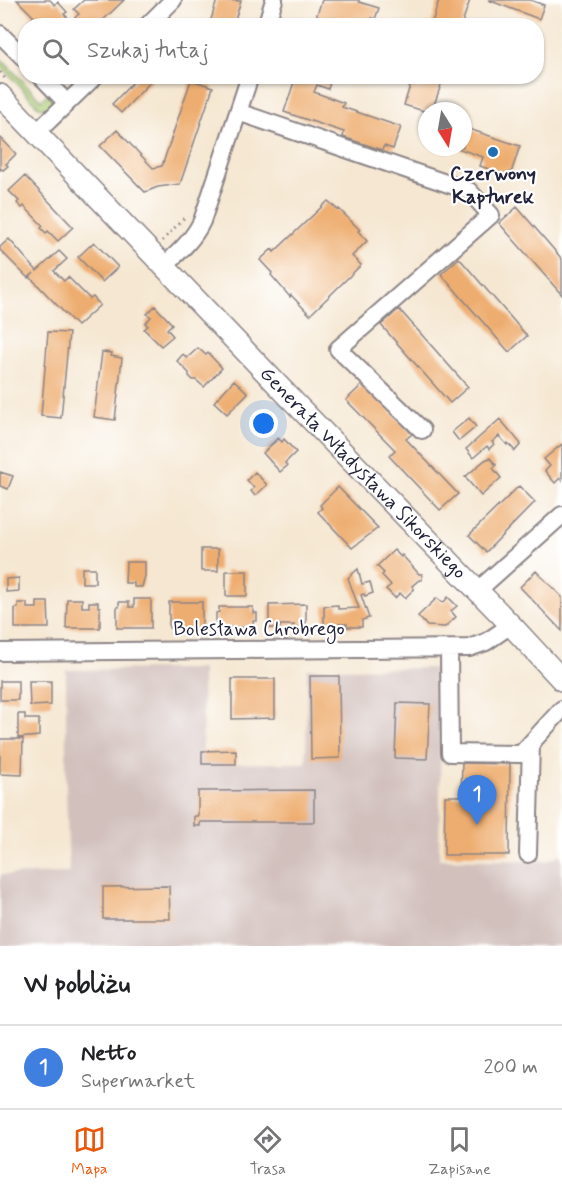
<!DOCTYPE html>
<html lang="pl">
<head>
<meta charset="utf-8">
<style>
  :root { --surface:#fff; --page:#f6f6f6; --text:#202124; --muted:#757577; --line:#e0e0e0; --accent:#ea580c }
  body { margin:0; font-family:Mynerve,sans-serif; background:var(--page); color:var(--text) }
  .compass { position:absolute; left:418px; top:102px; width:54px; height:54px; border-radius:50%; background:var(--surface); box-shadow:0 2px 4px #0004; rotate:169deg }
  .you { position:absolute; left:264px; top:424px; width:21px; height:21px; margin:-15px; border:4px solid #fff; border-radius:50%; background:#1a73e8; box-shadow:0 0 0 9px #1a73e833 }
  .badge { display:grid; place-items:center; width:39px; height:39px; border-radius:50%; background:var(--accent); color:#fff; font-size:20px; font-weight:700 }
  .pin { position:absolute; translate:-50% -50px; filter:drop-shadow(0 2px 3px #0008) }
  .pin::after { content:''; position:absolute; top:32px; width:21px; height:18px; background:inherit; clip-path:polygon(0 0,100% 0,50% 100%) }
  .list { margin:0; padding:0; list-style:none }
  h2 { display:flex; justify-content:space-between; align-items:center; height:78px; margin:0; padding:0 24px; font-size:26px }
  h2 small { font-size:20px; font-weight:400; color:var(--muted) }
  .list li { display:grid; grid-template-columns:39px 1fr auto; gap:18px; align-items:center; box-sizing:border-box; height:84px; padding:0 24px; border-top:2px solid var(--line) }
  .list b { display:block; font-size:22px; white-space:nowrap }
  .list p { margin:0; font-size:20px; white-space:nowrap; color:var(--muted) }
  .list em { font-size:20px; font-style:normal; color:var(--muted) }
  .icon { flex:none; width:33px; height:33px; fill:none; stroke:currentColor; stroke-width:2; stroke-linecap:round; stroke-linejoin:round }
  .map { position:relative; flex:none; width:562px; height:946px; overflow:hidden }
  .search { position:absolute; background:var(--surface); box-shadow:0 2px 4px #0004; left:18px; right:18px; top:18px; height:66px; display:flex; align-items:center; gap:15px; box-sizing:border-box; padding:0 21px; border-radius:24px; color:var(--muted); font-size:22px }
  .sheet { height:162px; background:var(--surface) }
  nav { display:flex; justify-content:space-around; align-items:center; box-sizing:border-box; height:84px; border-top:2px solid var(--line); background:var(--surface); font-size:16px; color:var(--muted) }
  nav a { display:grid; justify-items:center; gap:3px }
  nav .on { color:var(--accent) }
  .map>svg:first-child { display:block }
  .industrial { fill:#d1c0bc }
  .green { fill:#abca72; stroke:#667656; stroke-width:1.5 }
  .building { fill:#eead70 }
  .lines { fill:none; stroke-linecap:round; stroke-linejoin:round }
  .minor-casing { stroke:#8c8486; stroke-width:20 }
  .major-casing { stroke:#8c8486; stroke-width:24 }
  .path { stroke:#8c8486; stroke-width:3; stroke-dasharray:1.5 4.5; stroke-linecap:butt }
  .minor { stroke:#fff; stroke-width:16 }
  .major { stroke:#fff; stroke-width:21 }
  .poi-dot { fill:#1f6fb2; stroke:#fff; stroke-width:2 }
  .labels { text-anchor:middle; dominant-baseline:central; stroke-width:4.5; stroke-linejoin:round; paint-order:stroke }
  .poi-label { font-size:20px; font-weight:bold; fill:#22223b; stroke:#fff }
  .street-label { font-size:20px; fill:#22223b; stroke:#fff }
</style>
</head>
<body>
<div class="map">
<svg width="562" height="946" viewBox="0 0 562 946">
  <rect width="100%" height="100%" fill="#fff"/>
  <filter id="ink" filterUnits="userSpaceOnUse"><feTurbulence type="fractalNoise" baseFrequency=".0167" numOctaves="2"/><feDisplacementMap in="SourceGraphic" scale="12" xChannelSelector="R" yChannelSelector="G"/><feConvolveMatrix kernelMatrix="1 2 1 2 8 2 1 2 1" color-interpolation-filters="sRGB"/></filter>
  <filter id="wash" filterUnits="userSpaceOnUse"><feTurbulence type="fractalNoise" baseFrequency=".008" numOctaves="4" result="noise"/><feDisplacementMap in="SourceGraphic" scale="24" xChannelSelector="R" yChannelSelector="G"/><feGaussianBlur stdDeviation="1.35" result="paint"/><feColorMatrix in="noise" values="0 0 0 0 0 0 0 0 0 0 0 0 0 0 0 0 0 1.4 0 .05"/><feComposite in="paint" operator="in"/></filter>
  <g filter="url(#wash)">
    <rect width="100%" height="100%" fill="#f5e7d1"/>
    <path class="industrial" d="M442,668L439,859L546,861L562,854V946H0V875L69,873L66,789V670L202,669L203,764L306,763L307,669Z"/>
    <path class="green" d="M0,58L41,100L49,93L56,103L49,109L39,107L0,65Z"/>
    <g id="blocks">
      <path class="building" d="M17,0H50L55,5L58,2L67,12L64,14L71,21L79,14L74,9L84,0H124L97,26H33L29,21L34,17Z
        M217,0L241,1L233,26H209Z
        M322,0H359V2L379,8L375,19L372,18L369,26H358L351,23V26H313Z
        M439,0H470L461,26H431Z
        M488,0H530L544,5L539,19Z
        M139,76H156L121,113L112,104Z
        M296,76H332L328,89L317,85L314,92L344,103L342,107L401,127L393,149L384,146L382,150L343,137L344,132L284,112Z
        M413,76H444L432,111H427V112L404,105Z
        M191,80L213,87L180,184L158,187L145,192L100,146L117,130L153,168L162,166Z
        M463,127L520,146L510,176L480,166L483,157L454,147H463Z
        M1,138L16,154L6,164L8,166L3,170L1,169L0,170V139Z
        M25,176L73,227L58,241L48,231L46,233L41,228L43,226L24,206L22,208L17,203L19,201L9,191Z
        M328,201L338,210L339,209L360,230L358,231L367,241L352,256L361,265L310,315L291,295L290,297L271,275L272,273L260,260L272,249L274,252Z
        M517,207L562,259V295L499,223Z
        M9,239L37,271L59,251L67,259L54,271L64,281L68,277L90,299L93,297L100,305L77,326L30,277L34,273L28,278L0,250V247Z
        M94,242L118,267L102,282L78,257Z
        M459,258L527,336L509,352L441,274Z
        M155,306L172,324L167,329L173,336L161,346L144,329L148,326L145,323L151,317L147,314Z
        M399,309L468,387L450,403L381,325Z
        M48,332L69,333L61,418L41,416Z
        M198,348L206,355L208,353L222,368L204,387L196,380H193L189,376V373L177,361L183,354L187,358Z
        M102,352L112,353L111,356L122,358L115,420L94,417Z
        M234,380L248,393L227,414L214,402Z
        M364,383L412,434L406,439L458,494L440,510L389,456L395,450L346,400Z
        M469,418L476,427L459,441L452,432Z
        M500,419L521,444L515,451L508,443L507,445L499,436L492,442L494,444L489,449L487,446L473,458L466,449Z
        M278,438L282,442L284,439L296,452L285,463L287,466L280,472L263,453Z
        M562,444V480L560,478L555,483L545,471L550,466L544,459Z
        M490,458L496,465L493,468L501,478L481,496L465,477L485,460Z
        M0,472L13,476L8,489L0,486Z
        M255,472L267,485L255,496L251,491L254,488L247,480Z
        M519,486L535,502L486,552L469,535Z
        M338,487L378,528L352,548L318,512L322,508L320,505Z
        M201,549H218V571H201Z
        M394,550L401,557L402,555L419,574H422V580H419L412,586L414,589L405,598L400,593L395,598L386,589L391,585L382,575L384,573L377,566Z
        M126,562H145V576L142,587H134V583H125Z
        M82,568H95V583H82Z
        M358,569L362,584L370,582L373,593L365,596L364,594L361,595L369,618L362,620V627H347V624H339V628H324V606L338,605V609L359,608L348,578Z
        M226,571H247V596H226Z
        M536,571L562,597V631L520,587Z
        M19,578V591L6,592V579Z
        M448,597L457,606L451,611L456,617L445,627L427,626L418,616L437,598L443,603Z
        M67,599H82V607H89V602H98V607H100V628H66Z
        M134,599H151V628H117V607H119V602H129V607H134Z
        M37,602H48L49,628H15V608H18V603H27V608H37Z
        M169,602H202V628H193V631L185,632H179V628H169Z
        M306,604V628H294V625H280V628H269V605Z
        M219,607H253V613H257V621H253V627L219,628V623H216V613L219,612Z
        M310,676H339L340,758L311,759Z
        M232,679H275V718L232,719Z
        M0,681H18V700H0Z
        M29,681H51V705L30,706Z
        M397,703L430,704L427,759L395,758Z
        M18,714H25V719H39V736L18,738Z
        M0,739H23L22,775L0,774Z
        M236,750V764H202V751Z
        M462,763L510,764L509,855H444L445,796H461Z
        M314,790V822H200V826H194V816H198V791Z
        M169,886L170,919H103V887Z"/>
    </g>
  </g>
  <g filter="url(#ink)">
    <use href="#blocks" fill-opacity="0" stroke="#8c8486" stroke-width="1.5"/>
    <g class="lines">
      <g class="minor-casing">
        <path id="minor" d="M147,26L173,0
          M266,26L274,0
          M0,34L26,60
          M41,76L67,103
          M238,112L469,191L491,215L338,349L422,430
          M36,133L95,76
          M164,266C179,252 193,240 202,221L250,76
          M477,591L562,515
          M449,649L450,753L521,754L562,709
          M0,652L469,648L486,642L511,625
          M528,854L531,743"/>
      </g>
      <g class="major-casing">
        <g id="major">
          <path id="s1" d="M0,95L295,403L511,625L562,680"/>
        </g>
      </g>
      <path class="path" d="M0,72L5,78
        M162,241L184,218"/>
      <use href="#minor" class="minor"/>
      <use href="#major" class="major"/>
    </g>
  </g>
  <circle class="poi-dot" cx="493" cy="152" r="6"/>
  <g class="labels">
    <g class="poi-label">
      <text x="493" y="174">Czerwony<tspan x="493" dy="23">Kapturek</tspan></text>
    </g>
    <g class="street-label">
      <text stroke="none"><textPath href="#s1" startOffset="524">Generała Władysława Sikorskiego</textPath></text>
      <text x="259" y="629">Bolesława Chrobrego</text>
    </g>
  </g>
</svg>
<svg class="compass" viewBox="-18 -18 36 36"><path d="M0-13l5 13h-10z" fill="#e53935"/><path d="M0 13l5-13h-10z" fill="#757577"/></svg>
<div class="you"></div>
<div class="pin badge" style="left:477px;top:825px;background:#3f7fe0">1</div>
<div class="search"><svg class="icon" aria-label="search" viewBox="0 0 24 24"><circle cx="10" cy="10" r="6"/><path d="M15 15l6 6"/></svg>Szukaj tutaj</div>
</div>
<section class="sheet">
<h2>W pobliżu<small></small></h2>
<ul class="list">
<li><span class="badge" style="background:#3f7fe0">1</span><div><b>Netto</b><p>Supermarket</p></div><em>200 m</em></li>
</ul>
</section>
<nav>
<a class="on"><svg class="icon" aria-label="map" viewBox="0 0 24 24"><path d="M3 6l6-2 6 2 6-2v14l-6 2-6-2-6 2zM9 4v14M15 6v14"/></svg>Mapa</a>
<a><svg class="icon" aria-label="directions" viewBox="0 0 24 24"><path d="M12 3l9 9-9 9-9-9zM9 14v-3h6M13 9l2 2-2 2"/></svg>Trasa</a>
<a><svg class="icon" aria-label="saved" viewBox="0 0 24 24"><path d="M7 4h10v16l-5-4-5 4z"/></svg>Zapisane</a>
</nav>
</body>
</html>
